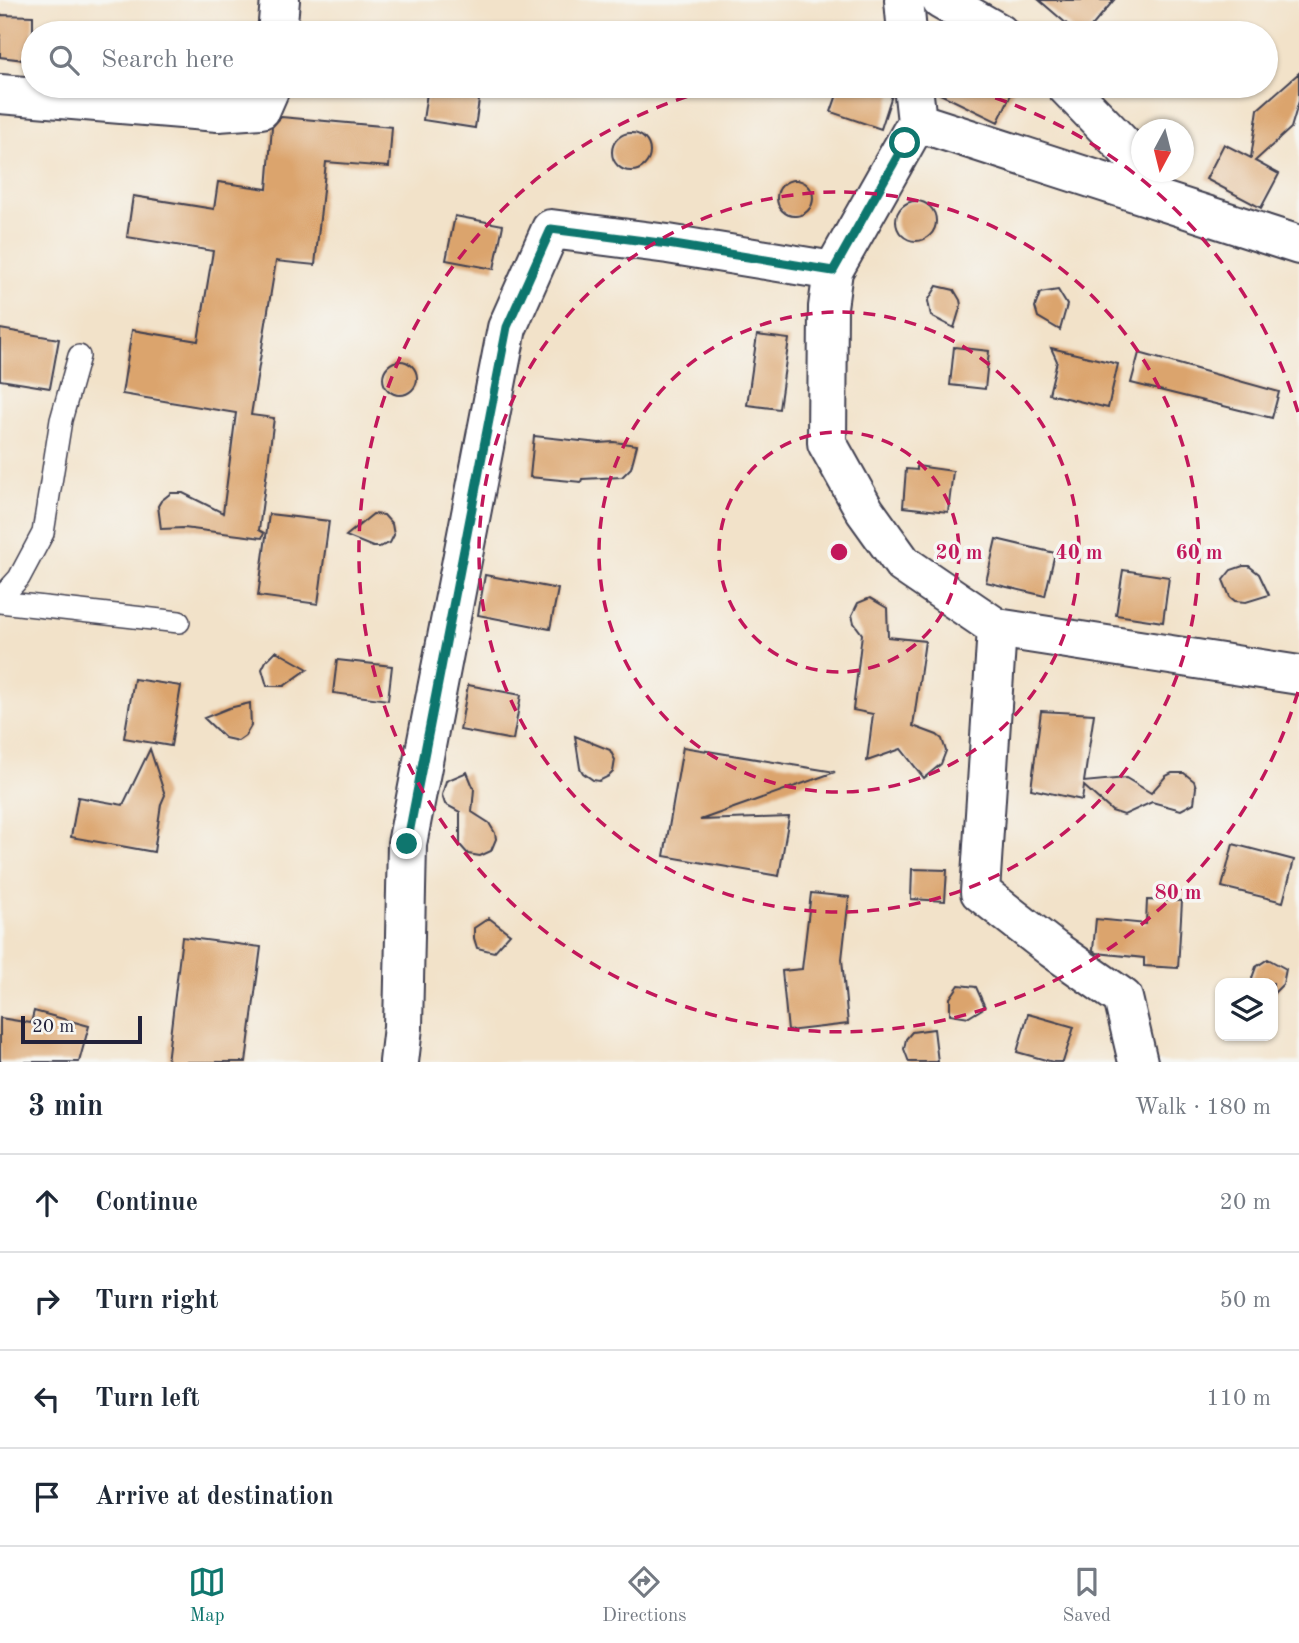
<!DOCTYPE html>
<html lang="en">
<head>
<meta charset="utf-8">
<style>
  :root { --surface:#fff; --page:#f2f2f3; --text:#1f2937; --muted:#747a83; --line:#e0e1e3; --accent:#0f766e }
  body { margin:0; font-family:"Old Standard TT",serif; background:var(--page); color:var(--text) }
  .controls { position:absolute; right:21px; bottom:21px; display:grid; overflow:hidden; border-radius:14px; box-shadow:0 2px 5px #0004 }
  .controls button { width:63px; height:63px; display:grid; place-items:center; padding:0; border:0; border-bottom:2px solid var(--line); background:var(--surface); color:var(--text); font:35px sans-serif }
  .compass { position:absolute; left:1131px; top:119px; width:63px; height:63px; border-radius:50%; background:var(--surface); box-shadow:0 2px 5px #0004; rotate:187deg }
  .scale { position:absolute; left:21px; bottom:18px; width:121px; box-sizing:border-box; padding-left:7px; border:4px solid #22223b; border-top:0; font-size:19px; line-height:24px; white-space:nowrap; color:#22223b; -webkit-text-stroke:5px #f6f6f2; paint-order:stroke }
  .stop { position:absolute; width:21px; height:21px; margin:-16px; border:5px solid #0f766e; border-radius:50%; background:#fff }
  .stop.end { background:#0f766e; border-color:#fff; box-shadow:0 2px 7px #0008 }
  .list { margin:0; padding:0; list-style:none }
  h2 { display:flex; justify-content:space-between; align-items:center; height:91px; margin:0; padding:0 28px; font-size:30px }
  h2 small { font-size:23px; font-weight:400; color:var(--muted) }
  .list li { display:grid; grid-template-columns:46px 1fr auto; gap:21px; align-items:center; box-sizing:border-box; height:98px; padding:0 28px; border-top:2px solid var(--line) }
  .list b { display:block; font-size:26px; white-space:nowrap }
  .list em { font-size:23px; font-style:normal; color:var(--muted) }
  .icon { flex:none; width:38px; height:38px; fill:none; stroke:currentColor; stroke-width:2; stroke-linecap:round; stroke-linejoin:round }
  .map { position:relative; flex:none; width:1299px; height:1062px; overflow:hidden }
  .search { position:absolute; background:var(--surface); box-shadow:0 2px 5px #0004; left:21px; right:21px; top:21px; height:77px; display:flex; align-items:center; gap:18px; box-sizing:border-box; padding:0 24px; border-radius:38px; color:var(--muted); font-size:26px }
  .sheet { height:483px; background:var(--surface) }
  nav { display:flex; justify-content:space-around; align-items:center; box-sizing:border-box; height:98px; border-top:2px solid var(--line); background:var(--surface); font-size:19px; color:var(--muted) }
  nav a { display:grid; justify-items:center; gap:4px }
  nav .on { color:var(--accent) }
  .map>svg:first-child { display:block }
  .building { fill:#dba46d }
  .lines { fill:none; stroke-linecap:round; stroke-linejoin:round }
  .service-casing { stroke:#413f50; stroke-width:24 }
  .minor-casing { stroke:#413f50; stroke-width:42 }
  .service { stroke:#fff; stroke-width:21 }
  .minor { stroke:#fff; stroke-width:38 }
  .route { stroke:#0f766e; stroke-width:9 }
  .ring { fill:none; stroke:#c2185b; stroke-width:3.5; stroke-dasharray:12 9 }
  .centre { fill:#c2185b; stroke:#f6f6f2; stroke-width:3.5 }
  .ring-label { font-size:21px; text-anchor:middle; font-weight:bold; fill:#c2185b; stroke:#f6f6f2; stroke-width:7; stroke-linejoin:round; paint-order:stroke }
</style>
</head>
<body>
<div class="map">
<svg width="1299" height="1062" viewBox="0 0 1299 1062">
  <rect width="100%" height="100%" fill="#f6f6f2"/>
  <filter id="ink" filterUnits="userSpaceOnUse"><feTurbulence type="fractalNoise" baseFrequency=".0143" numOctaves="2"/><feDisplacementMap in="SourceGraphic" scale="14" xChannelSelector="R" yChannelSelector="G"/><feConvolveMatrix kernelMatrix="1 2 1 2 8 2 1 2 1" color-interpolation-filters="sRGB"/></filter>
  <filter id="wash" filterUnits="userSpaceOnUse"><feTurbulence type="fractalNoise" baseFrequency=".00686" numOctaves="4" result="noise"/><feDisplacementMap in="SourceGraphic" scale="28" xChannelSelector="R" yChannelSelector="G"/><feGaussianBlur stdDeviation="1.57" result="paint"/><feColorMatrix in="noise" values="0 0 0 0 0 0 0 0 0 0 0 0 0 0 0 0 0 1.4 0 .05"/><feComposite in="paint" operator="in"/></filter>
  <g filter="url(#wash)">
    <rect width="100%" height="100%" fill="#f2e2c9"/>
    <g id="blocks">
      <path class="building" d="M1039,0H1114L1088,31H1075Z
        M0,15L33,16V61L0,57Z
        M1299,73V101L1291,128L1255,161L1279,174L1261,208L1206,179L1224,144L1251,158L1258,109Z
        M428,86H481L475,128L423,120Z
        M840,86H892V95L881,129L831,112Z
        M935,86H1015L998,122L936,92Z
        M281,117L392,127L389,167L326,162L315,265L276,261L251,415L274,418L259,530L264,533L262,538L184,528L161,529L158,506L161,501L171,493H183L223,513L236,413L122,394L132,330L198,341L213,251L127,237L133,196L214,209L218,182L267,189L272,127Z
        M612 152a19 19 0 1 1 38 0a19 19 0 1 1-38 0Z
        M777 198a18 18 0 1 1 36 0a18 18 0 1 1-36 0Z
        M896 221a20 20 0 1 1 40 0a20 20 0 1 1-40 0Z
        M455,216L503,225L494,269L446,260Z
        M937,286L954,290L960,300L961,305L954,328L931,316L928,301Z
        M1058,290L1067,305L1060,330L1038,317L1035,307L1040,293Z
        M0,329L59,339L50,388L0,380Z
        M757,335L789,339L779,409L747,405Z
        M954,347L989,351L985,389L950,385Z
        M1051,348L1118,364L1108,408L1049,394L1057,361Z
        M1139,353L1279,392L1272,418L1131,383Z
        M383 378a17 17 0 1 1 34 0a17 17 0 1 1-34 0Z
        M534,436L599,443L614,442L637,445L631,468L622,477L582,479L581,482L530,477Z
        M917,466L953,471L948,512L903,507L906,469L917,470Z
        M269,514L329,521L318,604L258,596Z
        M373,514L384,515L392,524L394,535L390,543L379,547H373L346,536Z
        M996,539L1055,553L1045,596L986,582Z
        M1243,566H1249L1259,574L1269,595L1246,602L1235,601L1230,597L1223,580L1231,570Z
        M1123,570L1169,577L1163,622L1116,615Z
        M485,575L558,589L550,629L478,615Z
        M870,598L887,608L888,637L925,641L913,726L937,735L942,739L946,751L941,764L924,778L901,749L867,761L873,714L853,710L862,634L854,623L852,615L858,603Z
        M276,651L308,669L284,686H267L262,669L266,661Z
        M337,660L392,666L388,700L333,693Z
        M134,679L181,686L171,746L124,738Z
        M468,685L521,695L513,740L460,730Z
        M250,703L251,726L245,736L238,741L225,738L204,718L229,708Z
        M1041,711L1094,714L1084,782L1126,778L1151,793L1166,776L1172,773H1184L1194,781L1196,787L1194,803L1181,810L1152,802L1124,815L1112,811L1084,786L1082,800L1031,789Z
        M575,736L610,750L615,760L613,772L609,776L599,781L593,780L583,773L580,768Z
        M683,747L835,772L700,820L789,817L779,876L664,856Z
        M150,749L165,795L161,804L154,852L71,837L78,797L123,805Z
        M467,772L474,789L472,812L489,823L495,833L496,839L491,851L480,856L468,854L460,845V812L445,804L442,795L446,781Z
        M1233,844L1294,860L1283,902L1222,887Z
        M912,869L947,870L945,901L911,899Z
        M811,893L849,897L842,959L848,1024L788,1031L782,971L802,969Z
        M1147,900L1182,901L1178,968L1144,966V958L1097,953L1093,950L1096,919L1146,924Z
        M489,918L510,934L494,952L477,948L474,938V928Z
        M182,937L261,947L246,1062H167Z
        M1268,959L1286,969L1283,984L1273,994V983H1254L1252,978L1256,967Z
        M959,985L976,987L985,1007L969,1017L950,1014V998Z
        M34,1011L89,1026L79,1062H0V1018L31,1023Z
        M1028,1014L1074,1027L1063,1062H1053L1017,1052Z
        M934,1029L938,1062H909L904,1049L906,1039L912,1032Z"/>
    </g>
  </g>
  <g filter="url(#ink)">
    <use href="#blocks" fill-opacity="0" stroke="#413f50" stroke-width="2"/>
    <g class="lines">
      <g class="service-casing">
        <path id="service" d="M0,599L19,578L43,533L61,420L79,356
          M0,602L179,622"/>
      </g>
      <g class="minor-casing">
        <path id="minor" d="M904,0L907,33
          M941,0L999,33
          M277,33L280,0
          M913,86L917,122L833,271L828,307L827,443L865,511L903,564L997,628L980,892L1053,949L1123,998L1138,1062
          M1066,86L1142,165
          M0,94L218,112L261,109L271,86
          M917,122L1299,245
          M997,628L1299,675
          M399,1062L403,1027L407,844L507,328L551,229L668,244L833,271"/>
      </g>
      <use href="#service" class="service"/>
      <use href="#minor" class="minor"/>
    </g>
  </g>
  <g class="lines" filter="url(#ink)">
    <path class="route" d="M407,844L507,327L551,229L668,244L833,271L905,143"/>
  </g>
  <g class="ring">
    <circle cx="839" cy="552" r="120"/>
    <circle cx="839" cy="552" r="240"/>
    <circle cx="839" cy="552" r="360"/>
    <path d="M1298 692A480 480 0 1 1 723 86M955 86A480 480 0 0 1 1298 412"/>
  </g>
  <circle cx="839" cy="552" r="10" class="centre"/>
  <g class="ring-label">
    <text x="959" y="559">20 m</text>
    <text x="1079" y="559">40 m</text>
    <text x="1199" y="559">60 m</text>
    <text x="1178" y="899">80 m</text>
  </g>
</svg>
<div class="controls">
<button><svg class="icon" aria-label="layers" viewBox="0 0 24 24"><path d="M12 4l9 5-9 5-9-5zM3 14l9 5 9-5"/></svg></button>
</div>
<svg class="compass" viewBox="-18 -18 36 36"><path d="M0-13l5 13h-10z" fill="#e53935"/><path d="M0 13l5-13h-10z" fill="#747a83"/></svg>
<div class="scale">20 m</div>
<div class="stop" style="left:905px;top:143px"></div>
<div class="stop end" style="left:407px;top:844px"></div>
<div class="search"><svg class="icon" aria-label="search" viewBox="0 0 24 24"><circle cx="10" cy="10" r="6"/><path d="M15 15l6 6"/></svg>Search here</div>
</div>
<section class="sheet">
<h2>3 min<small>Walk · 180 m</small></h2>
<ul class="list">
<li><svg class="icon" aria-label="ahead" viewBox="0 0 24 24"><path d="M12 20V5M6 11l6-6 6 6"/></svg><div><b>Continue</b></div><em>20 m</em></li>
<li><svg class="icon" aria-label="right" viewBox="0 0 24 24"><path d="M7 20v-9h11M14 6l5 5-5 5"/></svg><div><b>Turn right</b></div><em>50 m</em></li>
<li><svg class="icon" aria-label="left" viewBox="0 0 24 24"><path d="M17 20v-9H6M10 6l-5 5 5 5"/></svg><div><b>Turn left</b></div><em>110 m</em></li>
<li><svg class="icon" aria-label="arrive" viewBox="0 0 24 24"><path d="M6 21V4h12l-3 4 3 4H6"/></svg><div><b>Arrive at destination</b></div></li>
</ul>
</section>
<nav>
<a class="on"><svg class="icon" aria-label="map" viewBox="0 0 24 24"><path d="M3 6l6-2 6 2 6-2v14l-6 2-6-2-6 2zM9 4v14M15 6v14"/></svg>Map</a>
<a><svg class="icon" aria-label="directions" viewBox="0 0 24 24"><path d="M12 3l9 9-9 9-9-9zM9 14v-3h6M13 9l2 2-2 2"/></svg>Directions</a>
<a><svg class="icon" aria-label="saved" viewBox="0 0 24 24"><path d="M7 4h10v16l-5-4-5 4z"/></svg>Saved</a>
</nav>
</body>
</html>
